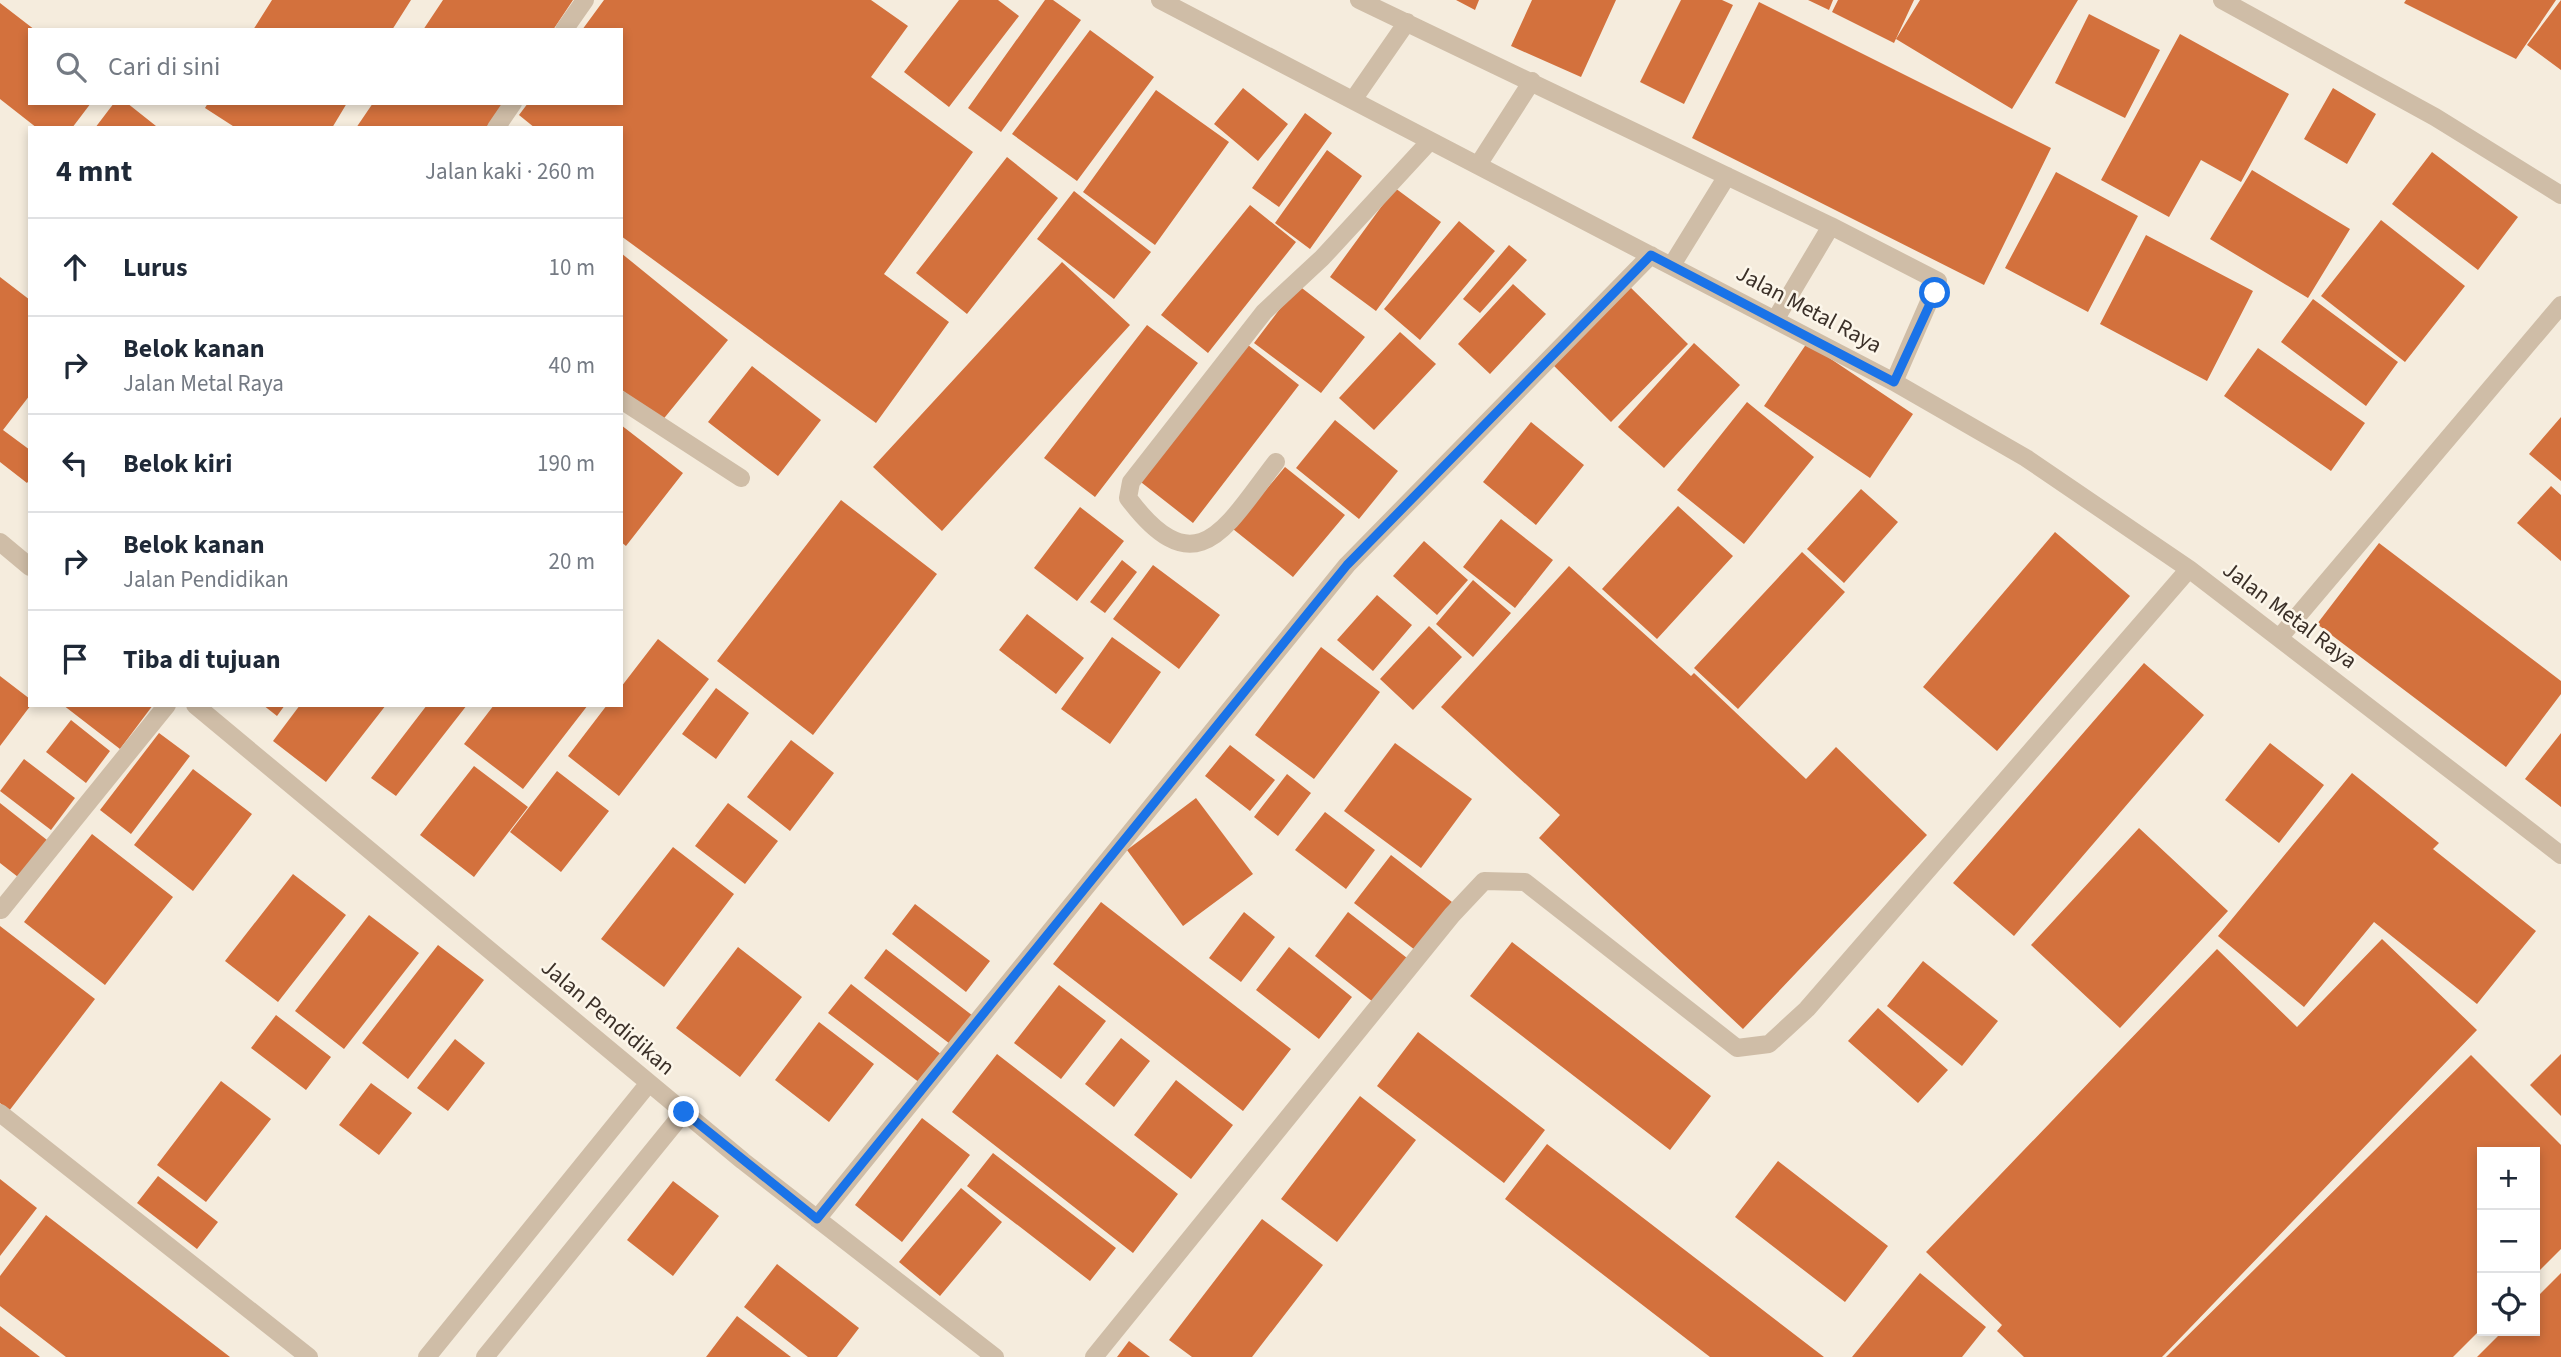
<!DOCTYPE html>
<html lang="id">
<head>
<meta charset="utf-8">
<style>
  :root { --surface:#fff; --page:#f6f6f7; --text:#1f2937; --muted:#747a83; --line:#e0e1e3 }
  body { margin:0; font-family:"Source Sans 3",sans-serif; background:var(--page); color:var(--text) }
  .controls { position:absolute; right:21px; bottom:21px; display:grid; overflow:hidden; border-radius:0px; box-shadow:0 4px 10px #0003 }
  .controls button { width:63px; height:63px; display:grid; place-items:center; padding:0; border:0; border-bottom:2px solid var(--line); background:var(--surface); color:var(--text); font:35px sans-serif }
  .stop { position:absolute; width:21px; height:21px; margin:-16px; border:5px solid #1a73e8; border-radius:50%; background:#fff }
  .stop.end { background:#1a73e8; border-color:#fff; box-shadow:0 2px 7px #0008 }
  .list { margin:0; padding:0; list-style:none }
  h2 { display:flex; justify-content:space-between; align-items:center; height:91px; margin:0; padding:0 28px; font-size:30px }
  h2 small { font-size:23px; font-weight:400; color:var(--muted) }
  .list li { display:grid; grid-template-columns:46px 1fr auto; gap:21px; align-items:center; box-sizing:border-box; height:98px; padding:0 28px; border-top:2px solid var(--line) }
  .list b { display:block; font-size:26px; white-space:nowrap }
  .list p { margin:0; font-size:23px; white-space:nowrap; color:var(--muted) }
  .list em { font-size:23px; font-style:normal; color:var(--muted) }
  .icon { flex:none; width:38px; height:38px; fill:none; stroke:currentColor; stroke-width:2; stroke-linecap:round; stroke-linejoin:round }
  .map { position:relative; flex:none; width:2561px; height:1357px; overflow:hidden }
  .search { position:absolute; background:var(--surface); box-shadow:0 4px 10px #0003; left:28px; top:28px; width:595px; height:77px; display:flex; align-items:center; gap:18px; box-sizing:border-box; padding:0 24px; border-radius:0px; color:var(--muted); font-size:26px }
  .panel { position:absolute; background:var(--surface); box-shadow:0 4px 10px #0003; left:28px; top:126px; width:595px; height:581px; border-radius:0px }
  .map>svg:first-child { display:block }
  .building { fill:#d3713d }
  .lines { fill:none; stroke-linecap:round; stroke-linejoin:round }
  .minor { stroke:#cfbda7; stroke-width:18 }
  .route { stroke:#1a73e8; stroke-width:9 }
  .labels { text-anchor:middle; dominant-baseline:central; stroke-width:5; stroke-linejoin:round; paint-order:stroke }
  .street-label { font-size:23px; fill:#3b3028; stroke:#fcf6ea }
</style>
</head>
<body>
<div class="map">
<svg width="2561" height="1357" viewBox="0 0 2561 1357">
  <rect width="100%" height="100%" fill="#f5ecdd"/>
  <path class="building" d="M272,0H411L392,30H253Z
    M443,0H573L553,30H423Z
    M604,0H871L908,26L871,77L973,152L884,274L949,322L876,423L621,236V128H535L519,115L528,103H621V30H582Z
    M959,0H998L1019,16L949,107L904,72Z
    M1045,0H1053L1081,20L1001,132L968,108Z
    M1456,0H1479L1475,10Z
    M1532,0H1616L1581,77L1511,46Z
    M1681,0H1722L1733,5L1684,104L1640,82Z
    M1808,0H1833L1829,10Z
    M1838,0H1914L1894,43L1832,12Z
    M1920,0H2078L2012,109L1896,39Z
    M2406,0H2556L2516,59L2404,3Z
    M2561,0V70L2527,45Z
    M1759,2L2051,148L1984,285L1692,138Z
    M0,3L35,30H30V103H91L72,128H37L0,99Z
    M2089,14L2160,50L2125,118L2055,83Z
    M1090,30L1154,77L1077,181L1012,134Z
    M2180,34L2289,94L2241,182L2201,160L2169,217L2101,180Z
    M1243,88L1288,124L1258,161L1214,124Z
    M2333,88L2376,114L2347,164L2304,139Z
    M1156,90L1229,142L1155,245L1083,192Z
    M114,103H127L156,126L95,128Z
    M208,103H347L332,128H236L205,108Z
    M373,103H503L486,128H356Z
    M1305,113L1332,133L1279,207L1252,188Z
    M1327,150L1362,176L1310,249L1275,223Z
    M2432,152L2518,217L2478,270L2392,204Z
    M1007,157L1058,198L967,314L916,273Z
    M2252,170L2350,229L2308,298L2210,239Z
    M2056,172L2138,216L2088,312L2005,268Z
    M1395,188L1441,222L1376,311L1330,277Z
    M1074,191L1151,252L1114,299L1037,239Z
    M1250,205L1296,242L1208,353L1161,315Z
    M2381,220L2465,286L2405,362L2321,296Z
    M1459,221L1495,251L1420,340L1384,309Z
    M2146,235L2253,291L2207,381L2100,324Z
    M1509,245L1527,260L1480,313L1463,299Z
    M621,253L728,340L661,422L621,389Z
    M1062,262L1130,325L942,531L873,467Z
    M0,277L30,300V395L3,430L30,450V479L27,483L0,462Z
    M1626,283L1688,344L1611,422L1549,361Z
    M1513,284L1546,314L1490,374L1458,344Z
    M1298,285L1365,337L1321,393L1254,343Z
    M2313,299L2398,362L2366,406L2281,342Z
    M1147,325L1198,363L1095,497L1044,458Z
    M1400,332L1436,364L1374,430L1339,398Z
    M1243,341L1299,385L1193,523L1137,479Z
    M1694,343L1740,385L1664,468L1618,427Z
    M1807,343L1913,414L1870,478L1764,406Z
    M2258,348L2365,423L2331,471L2224,396Z
    M752,366L821,420L778,476L708,422Z
    M1747,402L1814,457L1744,544L1677,490Z
    M2561,417V481L2529,454Z
    M1335,420L1398,471L1359,519L1296,468Z
    M1531,422L1584,465L1536,525L1483,482Z
    M621,425L683,473L626,546L621,542Z
    M1285,467L1345,515L1293,577L1233,529Z
    M2551,486L2561,495V561L2517,523Z
    M1861,489L1898,522L1844,583L1807,549Z
    M841,500L937,574L813,735L717,661Z
    M1678,506L1733,556L1657,639L1602,589Z
    M1080,507L1124,541L1077,601L1034,568Z
    M1501,519L1553,560L1515,608L1463,567Z
    M2055,532L2130,596L1997,751L1923,687Z
    M1424,541L1468,580L1437,615L1393,576Z
    M2379,543L2561,681V694L2506,767L2317,624Z
    M1802,552L1845,592L1738,709L1694,668Z
    M1122,560L1137,572L1105,613L1090,602Z
    M1153,565L1220,615L1179,669L1113,619Z
    M1569,566L1691,676L1694,673L1806,779L1836,747L1927,835L1743,1029L1539,838L1560,815L1441,707Z
    M1473,580L1511,613L1473,657L1436,624Z
    M1377,595L1412,625L1373,671L1337,640Z
    M1027,614L1084,658L1056,694L999,650Z
    M1429,626L1462,657L1413,710L1380,679Z
    M1112,637L1161,672L1110,744L1061,709Z
    M658,639L709,679L619,796L568,756L607,705H621V687Z
    M1321,647L1380,692L1314,779L1255,735Z
    M2144,663L2204,715L2014,936L1953,883Z
    M0,676L30,699L31,705L0,746Z
    M716,688L749,713L716,759L682,734Z
    M63,705H153L120,749Z
    M263,705H285L277,716Z
    M300,705H386L326,782L273,741Z
    M427,705H467L396,796L371,778Z
    M494,705H588L523,789L464,744Z
    M71,720L110,751L86,783L46,752Z
    M159,733L190,756L131,834L100,810Z
    M2561,733V807L2525,779Z
    M791,740L834,773L790,831L747,797Z
    M1395,743L1472,799L1421,868L1344,811Z
    M2270,743L2324,785L2279,843L2225,800Z
    M1230,745L1275,780L1250,811L1205,776Z
    M24,759L75,798L51,830L0,791Z
    M474,766L528,807L474,877L420,835Z
    M193,769L252,814L193,891L134,845Z
    M557,771L609,811L561,872L510,832Z
    M2352,773L2439,843L2433,849L2536,931L2477,1004L2374,922L2304,1007L2218,936Z
    M1287,774L1311,793L1278,836L1254,817Z
    M1196,798L1253,874L1183,926L1127,850Z
    M0,803L47,840L18,877L0,863Z
    M728,803L778,841L745,884L695,846Z
    M1325,812L1375,850L1346,889L1295,850Z
    M2139,828L2228,911L2120,1028L2031,945Z
    M92,834L173,897L105,985L24,922Z
    M673,847L734,894L664,987L601,939Z
    M1391,855L1452,902L1415,950L1354,903Z
    M293,874L346,915L278,1002L225,961Z
    M1101,902L1291,1049L1243,1111L1053,964Z
    M915,904L990,961L966,992L892,934Z
    M1244,912L1275,937L1241,982L1209,958Z
    M1348,912L1407,958L1373,1002L1315,956Z
    M369,915L419,953L344,1049L295,1011Z
    M0,926L95,999L9,1111L0,1103Z
    M2382,939L2477,1030L2162,1357H2024L1997,1331L2002,1325L1926,1252L2217,949L2297,1027Z
    M1512,942L1711,1096L1670,1150L1470,996Z
    M438,945L484,980L408,1079L362,1043Z
    M738,947L802,997L740,1077L676,1028Z
    M1289,947L1352,997L1319,1039L1256,990Z
    M886,949L977,1019L954,1047L864,978Z
    M1923,961L1998,1021L1962,1066L1887,1006Z
    M851,984L942,1055L920,1083L828,1013Z
    M1059,985L1106,1021L1061,1079L1014,1043Z
    M1878,1008L1948,1070L1918,1103L1848,1041Z
    M276,1015L331,1057L306,1090L251,1048Z
    M819,1022L874,1064L829,1122L775,1080Z
    M1418,1032L1545,1130L1504,1183L1377,1086Z
    M1121,1038L1150,1061L1114,1107L1085,1084Z
    M455,1039L485,1063L448,1111L417,1088Z
    M997,1054L1178,1194L1133,1253L952,1112Z
    M2561,1054V1116L2530,1085Z
    M2471,1055L2561,1145V1249L2535,1275V1152H2482V1328L2453,1357H2166Z
    M1176,1080L1233,1125L1191,1179L1134,1135Z
    M221,1081L271,1119L206,1202L157,1165Z
    M371,1083L412,1113L379,1155L339,1125Z
    M1360,1096L1416,1140L1337,1242L1281,1199Z
    M922,1118L970,1155L902,1242L855,1205Z
    M1547,1144L1824,1357H1710L1505,1199Z
    M993,1153L1116,1248L1090,1281L967,1186Z
    M1778,1161L1888,1246L1845,1302L1735,1217Z
    M158,1176L218,1222L197,1249L137,1203Z
    M0,1179L37,1208L0,1256Z
    M673,1181L719,1216L673,1276L627,1240Z
    M961,1188L1002,1222L940,1296L899,1262Z
    M46,1215L230,1357H66L0,1306V1276Z
    M1262,1219L1323,1265L1252,1357H1192L1169,1340Z
    M777,1264L859,1328L837,1357H808L744,1307Z
    M1920,1273L1986,1327L1962,1357H1852Z
    M2561,1273V1357H2477L2503,1331H2535V1299Z
    M737,1316L791,1357H706Z
    M0,1326L40,1357H0Z
    M1129,1341L1150,1357H1117Z"/>
  <g class="lines">
    <path class="minor" d="M1160,0L1894,382L2026,458L2189,569L2561,855
      M1359,0L1831,226L1938,281L1894,382
      M2222,0L2435,117L2561,195
      M564,30L585,0
      M1353,100L1407,22
      M496,128L513,103
      M1478,165L1532,81
      M1672,265L1727,176
      M1775,320L1831,226
      M621,400L741,478
      M1276,462C1227,525 1197,590 1128,498L1131,482L1264,312L1322,258L1430,141
      M0,542L30,567
      M2279,638L2561,305
      M195,705L743,1161L995,1357
      M1,910L167,705
      M0,1113L309,1357
      M817,1219L1347,565L1651,255
      M427,1357L649,1083
      M485,1357L684,1112
      M1094,1357L1452,915L1484,881L1525,882L1737,1048L1769,1044L1807,1009L2189,569"/>
  </g>
  <g class="lines">
    <path class="route" d="M684,1112L817,1219L1347,565L1651,255L1894,382L1935,293"/>
  </g>
  <g class="labels">
    <g class="street-label">
      <text transform="translate(1809 309) rotate(28)">Jalan Metal Raya</text>
      <text transform="translate(2290 615) rotate(37)">Jalan Metal Raya</text>
      <text transform="translate(608 1017) rotate(40)">Jalan Pendidikan</text>
    </g>
  </g>
</svg>
<div class="controls">
<button>+</button>
<button>−</button>
<button><svg class="icon" aria-label="locate" viewBox="0 0 24 24"><circle cx="12" cy="12" r="6"/><path d="M12 2v4M12 18v4M2 12h4M18 12h4"/></svg></button>
</div>
<div class="stop" style="left:1935px;top:293px"></div>
<div class="stop end" style="left:684px;top:1112px"></div>
<div class="search"><svg class="icon" aria-label="search" viewBox="0 0 24 24"><circle cx="10" cy="10" r="6"/><path d="M15 15l6 6"/></svg>Cari di sini</div>
<section class="panel">
<h2>4 mnt<small>Jalan kaki · 260 m</small></h2>
<ul class="list">
<li><svg class="icon" aria-label="ahead" viewBox="0 0 24 24"><path d="M12 20V5M6 11l6-6 6 6"/></svg><div><b>Lurus</b></div><em>10 m</em></li>
<li><svg class="icon" aria-label="right" viewBox="0 0 24 24"><path d="M7 20v-9h11M14 6l5 5-5 5"/></svg><div><b>Belok kanan</b><p>Jalan Metal Raya</p></div><em>40 m</em></li>
<li><svg class="icon" aria-label="left" viewBox="0 0 24 24"><path d="M17 20v-9H6M10 6l-5 5 5 5"/></svg><div><b>Belok kiri</b></div><em>190 m</em></li>
<li><svg class="icon" aria-label="right" viewBox="0 0 24 24"><path d="M7 20v-9h11M14 6l5 5-5 5"/></svg><div><b>Belok kanan</b><p>Jalan Pendidikan</p></div><em>20 m</em></li>
<li><svg class="icon" aria-label="arrive" viewBox="0 0 24 24"><path d="M6 21V4h12l-3 4 3 4H6"/></svg><div><b>Tiba di tujuan</b></div></li>
</ul>
</section>
</div>
</body>
</html>
